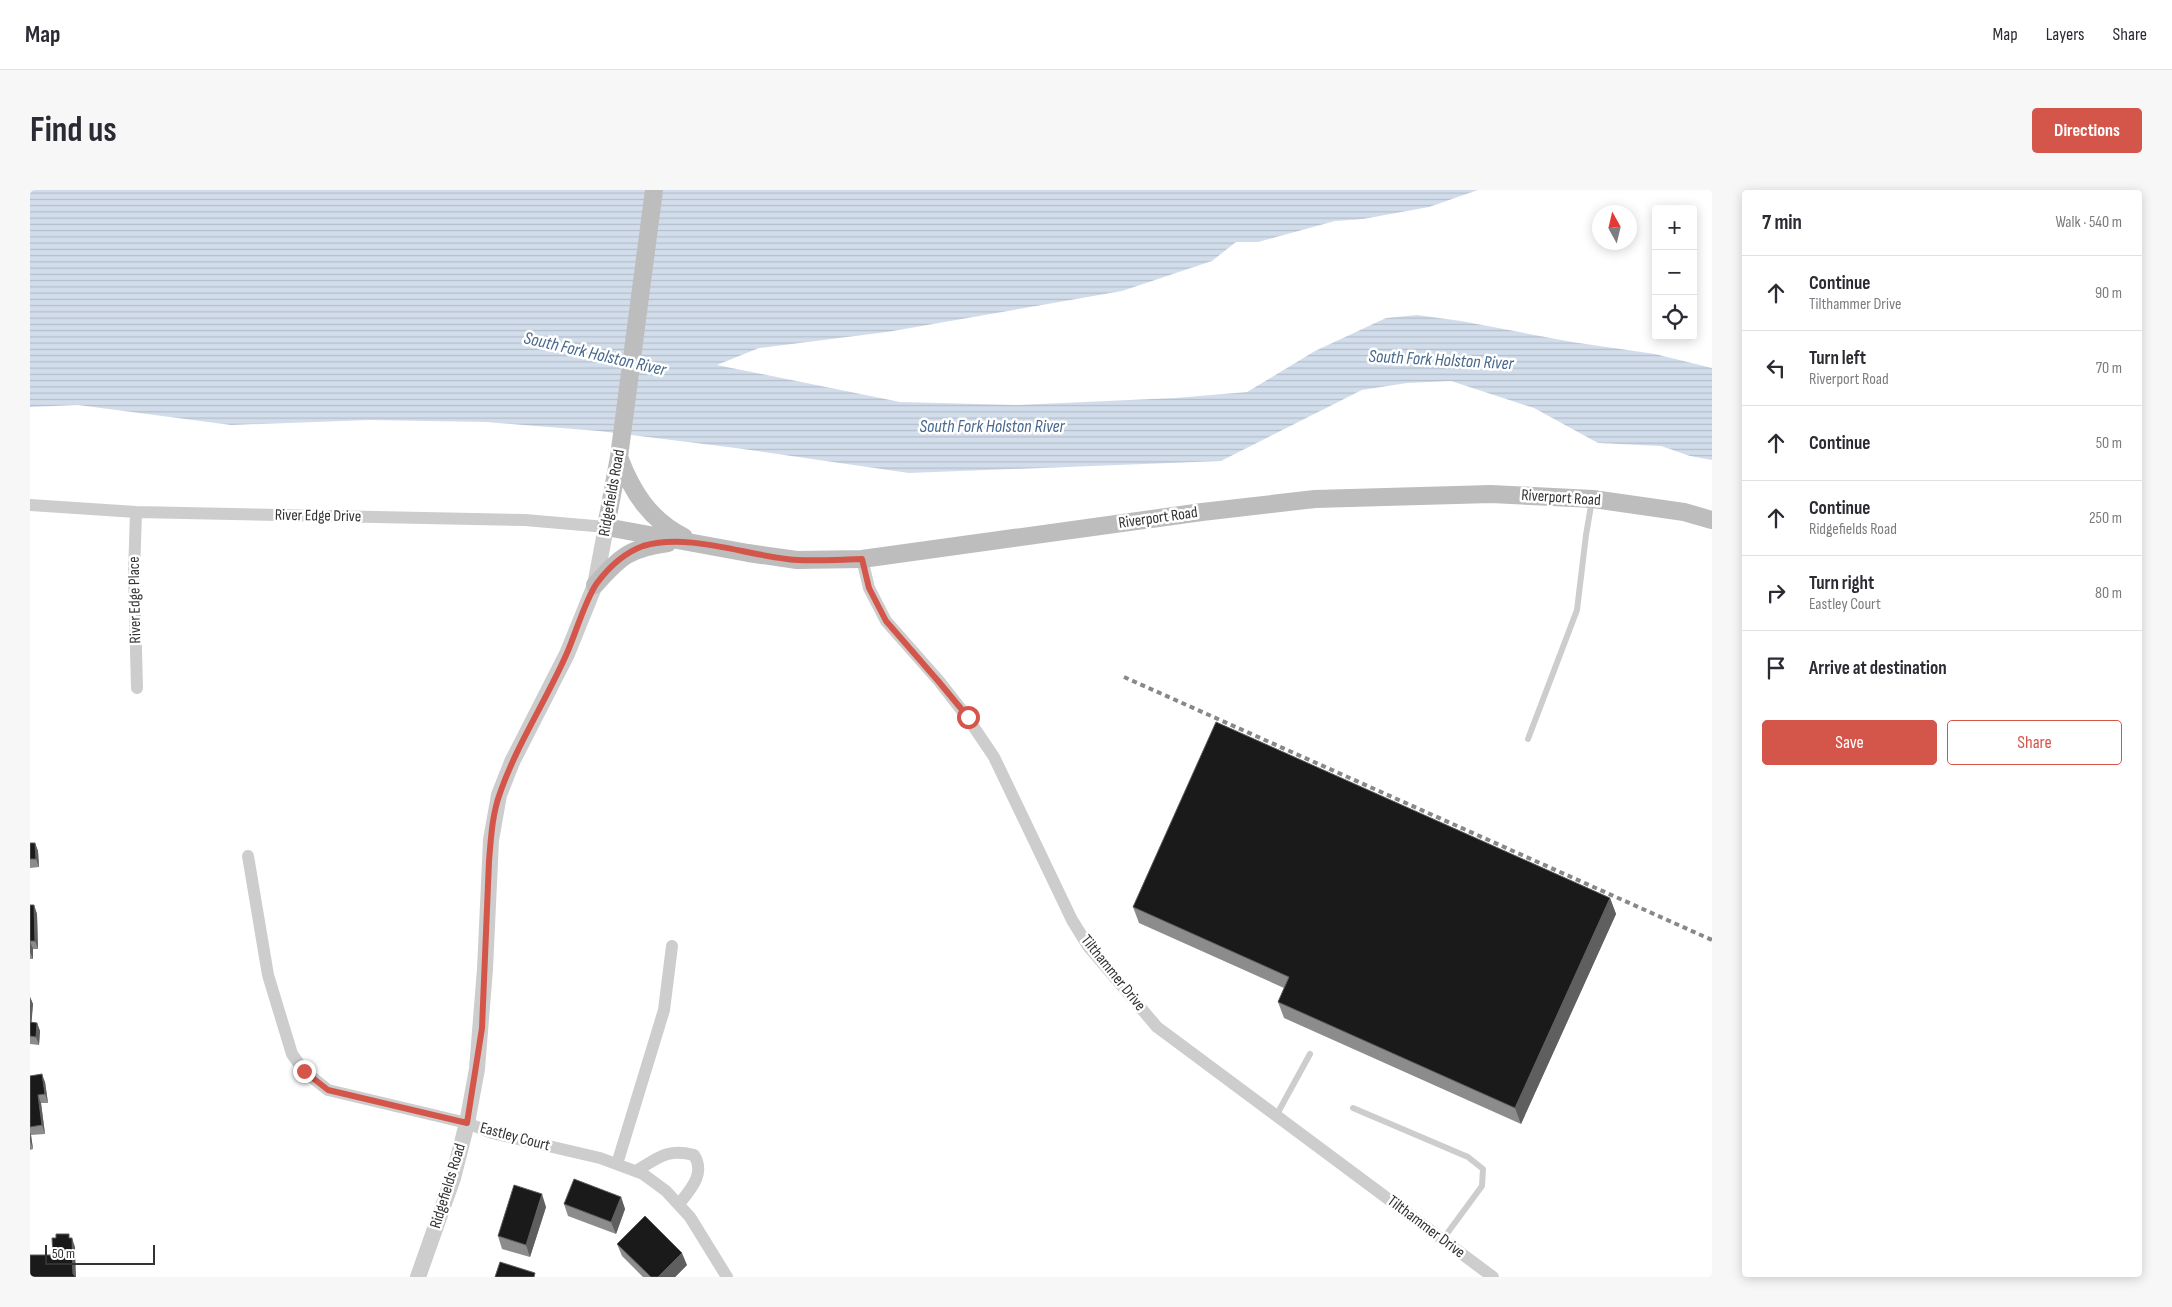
<!DOCTYPE html>
<html lang="en">
<head>
<meta charset="utf-8">
<style>
  :root { --surface:#fff; --page:#f7f7f7; --text:#2b2b33; --muted:#7c7c81; --line:#e1e1e2; --accent:#d4564b }
  body { margin:0; font-family:"Sofia Sans Condensed",sans-serif; background:var(--page); color:var(--text) }
  .controls { position:absolute; right:15px; top:15px; display:grid; overflow:hidden; border-radius:5px; box-shadow:0 2px 12px #0003 }
  .controls button { width:45px; height:45px; display:grid; place-items:center; padding:0; border:0; border-bottom:1px solid var(--line); background:var(--surface); color:var(--text); font:25px sans-serif }
  .compass { position:absolute; left:1562px; top:15px; width:45px; height:45px; border-radius:50%; background:var(--surface); box-shadow:0 2px 12px #0003; rotate:352deg }
  .scale { position:absolute; left:15px; bottom:12px; width:110px; box-sizing:border-box; padding-left:5px; border:2px solid #333; border-top:0; font-size:14px; line-height:18px; white-space:nowrap; color:#333; -webkit-text-stroke:4px #fff; paint-order:stroke }
  .stop { position:absolute; width:15px; height:15px; margin:-11px; border:4px solid #d4564b; border-radius:50%; background:#fff }
  .stop.end { background:#d4564b; border-color:#fff; box-shadow:0 1px 5px #0008 }
  .list { margin:0; padding:0; list-style:none }
  h2 { display:flex; justify-content:space-between; align-items:center; height:65px; margin:0; padding:0 20px; font-size:21px }
  h2 small { font-size:16px; font-weight:400; color:var(--muted) }
  .list li { display:grid; grid-template-columns:32px 1fr auto; gap:15px; align-items:center; box-sizing:border-box; height:75px; padding:0 20px; border-top:1px solid var(--line) }
  .list b { display:block; font-size:19px; white-space:nowrap }
  .list p { margin:0; font-size:16px; white-space:nowrap; color:var(--muted) }
  .list em { font-size:16px; font-style:normal; color:var(--muted) }
  .actions { display:flex; gap:10px; padding:15px 20px }
  .actions a { flex:1; padding:11px 0; border:1px solid var(--accent); border-radius:5px; text-align:center; font-size:18px; color:var(--accent) }
  .actions .main { background:var(--accent); color:#fff }
  .icon { flex:none; width:28px; height:28px; fill:none; stroke:currentColor; stroke-width:2; stroke-linecap:round; stroke-linejoin:round }
  .map { position:relative; flex:none; width:1682px; height:1087px; overflow:hidden; border-radius:5px }
  header { display:flex; align-items:center; gap:30px; box-sizing:border-box; height:70px; padding:0 25px; background:var(--surface); border-bottom:1px solid var(--line) }
  header strong { font-size:24px }
  nav { display:flex; gap:28px; margin-inline-start:auto; font-size:18px }
  .intro { display:flex; align-items:center; justify-content:space-between; box-sizing:border-box; height:120px; padding:0 30px }
  h1 { margin:0; font-size:35px }
  .button { padding:12px 22px; border-radius:5px; background:var(--accent); color:#fff; font-size:18px; font-weight:700 }
  main { display:flex; gap:30px; padding:0 30px }
  aside { flex:1; background:var(--surface); border-radius:5px; box-shadow:0 2px 12px #0003 }
  .map>svg:first-child { display:block }
  .water { fill:url(#water-rules) }
  .lines { fill:none; stroke-linecap:round; stroke-linejoin:round }
  .service { stroke:#cdcdcd; stroke-width:6 }
  .minor { stroke:#cdcdcd; stroke-width:12 }
  .tertiary { stroke:#cdcdcd; stroke-width:16 }
  .secondary { stroke:#bdbdbd; stroke-width:18 }
  .rail { stroke:#888; stroke-width:4; stroke-dasharray:5 4; stroke-linecap:butt }
  .wall { fill:#8c8c8c }
  .shaded-wall { fill:#5f5f5f }
  .building { fill:#1a1a1a; stroke:#5f5f5f }
  .route { stroke:#d4564b; stroke-width:6 }
  .labels { text-anchor:middle; dominant-baseline:central; stroke-width:5; stroke-linejoin:round; paint-order:stroke }
  .street-label { font-size:16px; fill:#333; stroke:#fff }
  .water-label { font-size:18px; font-style:italic; fill:#48688d; stroke:#fff }
</style>
</head>
<body>
<header>
<strong>Map</strong>
<nav><a>Map</a><a>Layers</a><a>Share</a></nav>
</header>
<div class="intro"><h1>Find us</h1><a class="button">Directions</a></div>
<main>
<div class="map">
<svg width="1682" height="1087" viewBox="0 0 1682 1087">
  <defs>
    <pattern id="water-rules" width="6" height="5" patternUnits="userSpaceOnUse" patternTransform="scale(1.25)"><rect width="6" height="5" fill="#d2ddeb"/><path d="M0 2.5h6" fill="none" stroke="#b5beca"/></pattern>
  </defs>
  <rect width="100%" height="100%" fill="#fff"/>
  <path class="water" d="M0,0H1448L1399,17L1333,29L1305,31L1228,52H1206L1182,71L1092,101L857,142L729,158L687,175L870,212L987,215L1145,208L1217,202L1285,161L1356,128L1387,125L1431,131L1542,152L1625,164L1682,178V270L1660,266L1631,256L1568,253L1504,218L1421,191L1377,193L1332,200L1191,271L879,283L706,258L569,241L456,232L339,230L201,235L48,215L0,217Z"/>
  <g class="lines">
    <path class="service" d="M1498,549L1547,420L1556,345L1562,310
      M1323,918L1438,967L1453,979L1452,996L1413,1049
      M1246,926L1280,864"/>
    <path class="minor" d="M0,315L106,322L495,330L576,337
      M106,322L104,384L107,498
      M832,369L839,398L856,431L909,491L937,527L964,567L1042,730L1058,756L1127,837L1463,1087
      M218,666L238,785L262,864L274,881L298,900L437,933L462,943L570,968L613,984L636,1001L660,1027L697,1087
      M587,974L634,820L642,756
      M606,981C628,968 637,958 664,965C676,984 660,1000 649,1014"/>
    <path class="tertiary" d="M388,1087L423,988L437,933L447,879L455,779L461,650L469,605L482,572L537,464L565,395L576,337"/>
    <path class="secondary" d="M624,0L589,267L576,337L718,363L767,370L832,369L1172,322L1285,309L1461,304L1563,309L1654,322L1682,330
      M589,267C602,302 620,330 654,347
      M565,395C590,367 599,358 638,353"/>
    <path class="rail" d="M1094,487L1682,750"/>
  </g>
  <path class="wall" d="M0,653H5L8,661L9,677L0,678Z
    M1580,708L1586,724L1491,934L1254,828L1248,812L1254,798L1109,733L1103,717Z
    M0,715H4L7,724L8,759H3V769H0Z
    M0,807L3,814L1,832L7,833L10,841L9,855L0,854Z
    M0,886L15,892L18,913H11L15,944L1,945L3,959L0,960Z
    M591,1007L595,1019L586,1044L538,1026L534,1014Z
    M516,1017L500,1067L472,1059L468,1046Z
    M587,1054L657,1075L645,1087H613L592,1066Z"/>
  <path class="shaded-wall" d="M5,653L8,661L9,677L6,669Z
    M1580,708L1586,724L1491,934L1485,918Z
    M4,715L7,724L8,759L5,751Z
    M0,751L3,759V769L0,762Z
    M0,807L3,814L1,840L0,839Z
    M7,833L10,841L9,855L6,847Z
    M12,884L15,892L18,913L15,904Z
    M8,905L11,913L15,944L12,935Z
    M0,942L1,945L3,959L0,951Z
    M512,1004L516,1017L500,1067L496,1055Z
    M591,1007L595,1019L586,1044L581,1032Z
    M42,1048L45,1057L46,1087H44L43,1084Z
    M652,1063L657,1075L645,1087H628Z"/>
  <path class="building" d="M1186,532L1580,708L1485,918L1248,812L1259,787L1103,717Z
    M0,653H5L6,669H0Z
    M0,715H4L5,751H0Z
    M0,832L7,833L6,847L0,846Z
    M12,884L15,904L8,905L12,935L0,937V886Z
    M544,989L591,1007L581,1032L534,1014Z
    M484,995L512,1004L496,1055L468,1046Z
    M615,1026L652,1063L628,1087H621L587,1054Z
    M26,1044H39V1048H42L43,1084L45,1086V1087H0V1065H23L22,1048H26Z
    M470,1072L505,1083L504,1087H465Z"/>
  <g class="lines">
    <path class="route" d="M274,881L298,900L437,933L452,838L459,671C461,648 462,625 470,603C487,554 516,511 537,463C545,445 556,408 567,393C579,377 594,363 613,356C660,342 720,367 767,370C789,371 811,370 832,369L839,398L856,431L909,492L938,527"/>
  </g>
  <g class="labels">
    <g class="street-label">
      <text transform="translate(582 303) rotate(-80)">Ridgefields Road</text>
      <text transform="translate(1531 308) rotate(4)">Riverport Road</text>
      <text transform="translate(288 326) rotate(1)">River Edge Drive</text>
      <text transform="translate(1128 328) rotate(-8)">Riverport Road</text>
      <text transform="translate(105 410) rotate(-91)">River Edge Place</text>
      <text transform="translate(1083 783) rotate(51)">Tilthammer Drive</text>
      <text transform="translate(485 947) rotate(15)">Eastley Court</text>
      <text transform="translate(418 996) rotate(-73)">Ridgefields Road</text>
      <text transform="translate(1396 1037) rotate(37)">Tilthammer Drive</text>
    </g>
    <g class="water-label">
      <text transform="translate(565 164) rotate(13)">South Fork Holston River</text>
      <text transform="translate(1411 170) rotate(3)">South Fork Holston River</text>
      <text x="962" y="236">South Fork Holston River</text>
    </g>
  </g>
</svg>
<div class="controls">
<button>+</button>
<button>−</button>
<button><svg class="icon" aria-label="locate" viewBox="0 0 24 24"><circle cx="12" cy="12" r="6"/><path d="M12 2v4M12 18v4M2 12h4M18 12h4"/></svg></button>
</div>
<svg class="compass" viewBox="-18 -18 36 36"><path d="M0-13l5 13h-10z" fill="#e53935"/><path d="M0 13l5-13h-10z" fill="#7c7c81"/></svg>
<div class="scale">50 m</div>
<div class="stop" style="left:938px;top:527px"></div>
<div class="stop end" style="left:274px;top:881px"></div>
</div>
<aside>
<h2>7 min<small>Walk · 540 m</small></h2>
<ul class="list">
<li><svg class="icon" aria-label="ahead" viewBox="0 0 24 24"><path d="M12 20V5M6 11l6-6 6 6"/></svg><div><b>Continue</b><p>Tilthammer Drive</p></div><em>90 m</em></li>
<li><svg class="icon" aria-label="left" viewBox="0 0 24 24"><path d="M17 20v-9H6M10 6l-5 5 5 5"/></svg><div><b>Turn left</b><p>Riverport Road</p></div><em>70 m</em></li>
<li><svg class="icon" aria-label="ahead" viewBox="0 0 24 24"><path d="M12 20V5M6 11l6-6 6 6"/></svg><div><b>Continue</b></div><em>50 m</em></li>
<li><svg class="icon" aria-label="ahead" viewBox="0 0 24 24"><path d="M12 20V5M6 11l6-6 6 6"/></svg><div><b>Continue</b><p>Ridgefields Road</p></div><em>250 m</em></li>
<li><svg class="icon" aria-label="right" viewBox="0 0 24 24"><path d="M7 20v-9h11M14 6l5 5-5 5"/></svg><div><b>Turn right</b><p>Eastley Court</p></div><em>80 m</em></li>
<li><svg class="icon" aria-label="arrive" viewBox="0 0 24 24"><path d="M6 21V4h12l-3 4 3 4H6"/></svg><div><b>Arrive at destination</b></div></li>
</ul>
<div class="actions"><a class="main">Save</a><a>Share</a></div>
</aside>
</main>
</body>
</html>
